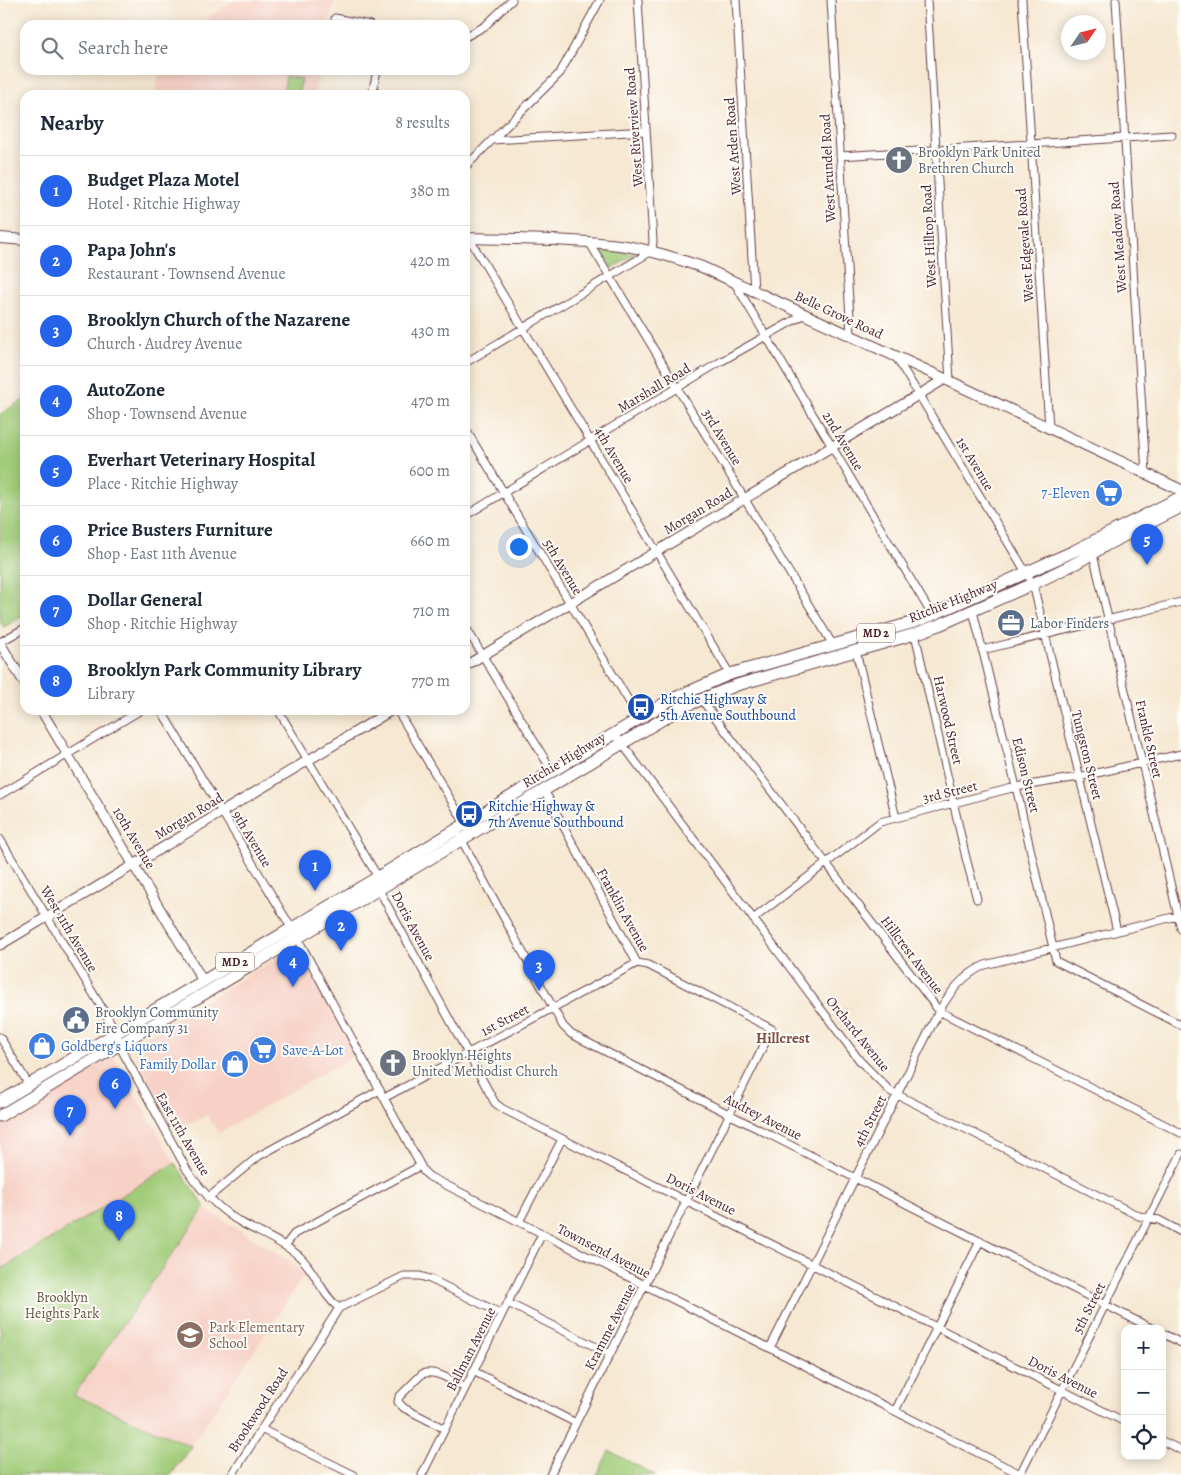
<!DOCTYPE html>
<html lang="en">
<head>
<meta charset="utf-8">
<style>
  :root { --surface:#fff; --page:#f6f6f7; --text:#1f2937; --muted:#747a83; --line:#e0e1e3; --accent:#2563eb }
  body { margin:0; font-family:Alegreya,serif; background:var(--page); color:var(--text) }
  .controls { position:absolute; right:15px; bottom:15px; display:grid; overflow:hidden; border-radius:10px; box-shadow:0 2px 12px #0003 }
  .controls button { width:45px; height:45px; display:grid; place-items:center; padding:0; border:0; border-bottom:1px solid var(--line); background:var(--surface); color:var(--text); font:25px sans-serif }
  .compass { position:absolute; left:1061px; top:15px; width:45px; height:45px; border-radius:50%; background:var(--surface); box-shadow:0 2px 12px #0003; rotate:55deg }
  .you { position:absolute; left:518px; top:546px; width:18px; height:18px; margin:-12px; border:4px solid #fff; border-radius:50%; background:#1a73e8; box-shadow:0 0 0 8px #1a73e833 }
  .badge { display:grid; place-items:center; width:32px; height:32px; border-radius:50%; background:var(--accent); color:#fff; font-size:16px; font-weight:700 }
  .pin { position:absolute; translate:-50% -41px; filter:drop-shadow(0 1px 2px #0008) }
  .pin::after { content:''; position:absolute; top:26px; width:18px; height:15px; background:inherit; clip-path:polygon(0 0,100% 0,50% 100%) }
  .list { margin:0; padding:0; list-style:none }
  h2 { display:flex; justify-content:space-between; align-items:center; height:65px; margin:0; padding:0 20px; font-size:21px }
  h2 small { font-size:16px; font-weight:400; color:var(--muted) }
  .list li { display:grid; grid-template-columns:32px 1fr auto; gap:15px; align-items:center; box-sizing:border-box; height:70px; padding:0 20px; border-top:1px solid var(--line) }
  .list b { display:block; font-size:19px; white-space:nowrap }
  .list p { margin:0; font-size:16px; white-space:nowrap; color:var(--muted) }
  .list em { font-size:16px; font-style:normal; color:var(--muted) }
  .icon { flex:none; width:28px; height:28px; fill:none; stroke:currentColor; stroke-width:2; stroke-linecap:round; stroke-linejoin:round }
  .map { position:relative; flex:none; width:1181px; height:1475px; overflow:hidden }
  .search { position:absolute; background:var(--surface); box-shadow:0 2px 12px #0003; left:20px; top:20px; width:450px; height:55px; display:flex; align-items:center; gap:12px; box-sizing:border-box; padding:0 18px; border-radius:15px; color:var(--muted); font-size:19px }
  .panel { position:absolute; background:var(--surface); box-shadow:0 2px 12px #0003; left:20px; top:90px; width:450px; height:625px; border-radius:15px }
  .map>svg:first-child { display:block }
  .built { fill:#f7d1c6 }
  .green { fill:#a1cc79; stroke:#767652 }
  .lines { fill:none; stroke-linecap:round; stroke-linejoin:round }
  .minor-casing { stroke:#643d44; stroke-width:9 }
  .tertiary-casing { stroke:#643d44; stroke-width:11 }
  .secondary-casing { stroke:#643d44; stroke-width:12 }
  .primary-casing { stroke:#643d44; stroke-width:13 }
  .minor { stroke:#fff; stroke-width:7 }
  .tertiary { stroke:#fff; stroke-width:9 }
  .secondary { stroke:#fff; stroke-width:10 }
  .primary { stroke:#fff; stroke-width:11 }
  .labels { text-anchor:middle; dominant-baseline:central; stroke-width:4; stroke-linejoin:round; paint-order:stroke }
  .shield { fill:#fdfcf7; stroke:#806168; stroke-width:1 }
  .shield-label { font-size:12px; font-weight:bold; fill:#4a1f2b }
  .street-label { font-size:14px; fill:#4a1f2b; stroke:#fdfcf7 }
  .worship-label { font-size:14px; fill:#5b616d; stroke:#fdfcf7; text-anchor:start }
  .shop-label { font-size:14px; fill:#366cbe; stroke:#fdfcf7; text-anchor:end }
  .service-label { font-size:14px; fill:#4e5e75; stroke:#fdfcf7; text-anchor:start }
  .transit-label { font-size:14px; fill:#164399; stroke:#fdfcf7; text-anchor:start }
  .park-label { font-size:14px; fill:#645342; stroke:#fdfcf7 }
  .education-label { font-size:14px; fill:#785e54; stroke:#fdfcf7; text-anchor:start }
  .neighbourhood-label { font-size:15px; font-weight:bold; fill:#7c4e44; stroke:#fdfcf7 }
</style>
</head>
<body>
<div class="map">
<svg width="1181" height="1475" viewBox="0 0 1181 1475">
  <rect width="100%" height="100%" fill="#fdfcf7"/>
  <filter id="ink" filterUnits="userSpaceOnUse"><feTurbulence type="fractalNoise" baseFrequency=".02" numOctaves="2"/><feDisplacementMap in="SourceGraphic" scale="10" xChannelSelector="R" yChannelSelector="G"/><feConvolveMatrix kernelMatrix="1 2 1 2 8 2 1 2 1" color-interpolation-filters="sRGB"/></filter>
  <filter id="wash" filterUnits="userSpaceOnUse"><feTurbulence type="fractalNoise" baseFrequency=".0096" numOctaves="4" result="noise"/><feDisplacementMap in="SourceGraphic" scale="20" xChannelSelector="R" yChannelSelector="G"/><feGaussianBlur stdDeviation="1.12" result="paint"/><feColorMatrix in="noise" values="0 0 0 0 0 0 0 0 0 0 0 0 0 0 0 0 0 1.4 0 .05"/><feComposite in="paint" operator="in"/></filter>
  <g filter="url(#wash)">
    <rect width="100%" height="100%" fill="#f6e8d2"/>
    <path class="built" d="M236,0H334L329,25H196Z
      M160,70H320L314,95H155Z
      M297,946L355,1055L219,1133L207,1115L175,1131L131,1045Z
      M110,1058H114L175,1163L0,1270V1124Z
      M205,1207L207,1210L290,1261L304,1275L191,1446L74,1395Z"/>
    <path class="green" d="M286,76L302,79L298,95H283Z
      M602,250L636,254L612,268Z
      M25,399V615L4,627L0,622V414Z
      M175,1163L205,1207L74,1395L191,1446L171,1475H0V1270Z
      M609,1451L655,1475H597Z"/>
  </g>
  <g filter="url(#ink)">
    <g class="lines">
      <g class="minor-casing">
        <path id="minor" d="M736,0L754,290
          M831,0L851,335
          M927,0L950,381
          M1022,0L1049,428
          M1116,0L1146,473
          M335,18L370,25
          M465,37L485,26L512,0
          M372,95L377,70
          M492,140L646,131
          M840,156L1172,135
          M465,167L560,73L600,0
          M469,238L731,676
          M589,242L833,645
          M734,282L932,615
          M896,357L1033,584L1117,931
          M465,363L652,251L653,241L638,0
          M465,428L639,718
          M465,516L720,362L805,314
          M1093,554L1181,929
          M973,611L1016,787L1056,961L1181,1025
          M465,626L552,771
          M915,634L966,858L977,899
          M0,642L25,628
          M982,650L1181,602
          M856,651L896,818
          M701,699L939,1011L1181,1133
          M161,710L298,939L424,1172L430,1177L1022,1475
          M278,710L378,877L379,890L495,1103L503,1109L1125,1422
          M397,710L467,827
          M614,733L860,1061L890,1091L1139,1216L1159,1220L1181,1232
          M544,790L637,963L648,965L772,1029L550,1475
          M0,795L141,710
          M460,837L563,1026L571,1034L1153,1329
          M0,839L117,1033L119,1045L187,1170C202,1192 219,1210 242,1223C261,1234 283,1242 299,1256C316,1271 321,1294 339,1308
          M753,919L880,822L1016,787L1079,777L1181,754
          M0,1037L29,1085
          M384,1098L637,963
          M208,1198L259,1156L380,1090
          M519,1222L562,1139
          M285,1246L294,1234L420,1166
          M508,1303L610,1354
          M1162,1333L1181,1343
          M770,1348L939,1011C951,991 963,975 985,965L1181,915
          M473,1371L576,1423
          M895,1411L980,1241
          M261,1429L354,1475
          M445,1429L404,1408L398,1402L399,1397L422,1374C436,1369 452,1381 465,1388
          M1162,1441L1181,1450
          M1020,1474L1181,1154
          M232,1475L339,1308L404,1276H420L430,1279L502,1314
          M422,1475L542,1234"/>
      </g>
      <g class="tertiary-casing">
        <path id="tertiary" d="M0,643L25,684
          M465,666L945,379
          M41,710L203,981
          M0,945L392,710"/>
      </g>
      <g class="secondary-casing">
        <path id="secondary" d="M0,238L25,240
          M465,238C516,239 569,239 619,245C648,249 675,258 702,267L945,379L1181,490"/>
      </g>
      <g class="primary-casing">
        <path id="primary" d="M0,1102L378,877L670,700L730,674L911,623L932,615L1072,552L1181,497
          M0,1116L683,707L737,685L915,634L939,625L1033,584L1078,562L1108,544L1181,507"/>
      </g>
      <use href="#minor" class="minor"/>
      <use href="#tertiary" class="tertiary"/>
      <use href="#secondary" class="secondary"/>
      <use href="#primary" class="primary"/>
    </g>
  </g>
  <defs>
    <g id="church-disc" transform="scale(1.4375)"><circle r="9.5" fill="#6b7280" stroke="#fdfcf7"/><path d="M-1.2-6h2.4v3.5h3.3v2.4h-3.3V6h-2.4V-.1h-3.3v-2.4h3.3Z" fill="#fff"/></g>
    <g id="supermarket-disc" transform="scale(1.4375)"><circle r="9.5" fill="#3f7fe0" stroke="#fdfcf7"/><path d="M-6-5.5h2.5l.6 2H6L4.5 2H-2.5L-4.4-4H-6ZM-1.5 3.2a1.3 1.3 0 1 0 .1 0ZM3 3.2a1.3 1.3 0 1 0 .1 0Z" fill="#fff"/></g>
    <g id="office-disc" transform="scale(1.4375)"><circle r="9.5" fill="#5c6f8a" stroke="#fdfcf7"/><path d="M-6-3h4V-5.5h4V-3h4V5H-6ZM-1-4.5V-3h2v-1.5ZM-6 0V1H6V0Z" fill="#fff"/></g>
    <g id="bus-disc" transform="scale(1.4375)"><circle r="9.5" fill="#1a4fb4" stroke="#fdfcf7"/><path d="M-5-6H5V4H4V6H2V4H-2V6H-4V4H-5ZM-3.5-4V0h7V-4ZM-3.5 1.2v1.5H-2V1.2ZM2 1.2v1.5H3.5V1.2Z" fill="#fff"/></g>
    <g id="civic-disc" transform="scale(1.4375)"><circle r="9.5" fill="#5c6f8a" stroke="#fdfcf7"/><path d="M-.6-6.5H3V-4.5H.6V-3L4-1V1h2V6H-6V1h2V-1L-.6-3ZM-1.2 2.5V6h2.4V2.5Z" fill="#fff"/></g>
    <g id="shop-disc" transform="scale(1.4375)"><circle r="9.5" fill="#3f7fe0" stroke="#fdfcf7"/><path d="M-5-2.5h2.3a2.7 3.5 0 0 1 5.4 0H5L5.5 6h-11ZM-1.5-2.5h3a1.5 2.3 0 0 0-3 0Z" fill="#fff"/></g>
    <g id="school-disc" transform="scale(1.4375)"><circle r="9.5" fill="#8d6e63" stroke="#fdfcf7"/><path d="M0-5L7-2L0 1L-7-2ZM-4 1L0 2.5L4 1V4Q0 6-4 4Z" fill="#fff"/></g>
  </defs>
  <g fill-rule="evenodd">
    <use href="#church-disc" x="899" y="160"/>
    <use href="#supermarket-disc" x="1109" y="493"/>
    <use href="#office-disc" x="1011" y="623"/>
    <use href="#bus-disc" x="641" y="707"/>
    <use href="#bus-disc" x="469" y="814"/>
    <use href="#civic-disc" x="76" y="1020"/>
    <use href="#shop-disc" x="42" y="1046"/>
    <use href="#supermarket-disc" x="263" y="1050"/>
    <use href="#church-disc" x="393" y="1063"/>
    <use href="#shop-disc" x="235" y="1064"/>
    <use href="#school-disc" x="190" y="1335"/>
  </g>
  <g class="labels">
    <g class="shield">
      <rect x="857" y="623.5" width="38" height="19" rx="4"/>
      <rect x="216" y="952.5" width="38" height="19" rx="4"/>
    </g>
    <g class="shield-label">
      <text x="876" y="633">MD 2</text>
      <text x="235" y="962">MD 2</text>
    </g>
    <g class="street-label">
      <text transform="translate(634 127) rotate(-94)">West Riverview Road</text>
      <text transform="translate(733 146) rotate(-94)">West Arden Road</text>
      <text transform="translate(828 168) rotate(-93)">West Arundel Road</text>
      <text transform="translate(929 236) rotate(-93)">West Hilltop Road</text>
      <text transform="translate(1118 237) rotate(-94)">West Meadow Road</text>
      <text transform="translate(1025 245) rotate(-94)">West Edgevale Road</text>
      <text transform="translate(839 315) rotate(25)">Belle Grove Road</text>
      <text transform="translate(654 388) rotate(-31)">Marshall Road</text>
      <text transform="translate(722 437) rotate(59)">3rd Avenue</text>
      <text transform="translate(843 441) rotate(59)">2nd Avenue</text>
      <text transform="translate(614 455) rotate(59)">4th Avenue</text>
      <text transform="translate(975 464) rotate(59)">1st Avenue</text>
      <text transform="translate(698 511) rotate(-31)">Morgan Road</text>
      <text transform="translate(563 567) rotate(59)">5th Avenue</text>
      <text transform="translate(953 601) rotate(-22)">Ritchie Highway</text>
      <text transform="translate(948 720) rotate(77)">Harwood Street</text>
      <text transform="translate(1149 739) rotate(77)">Frankle Street</text>
      <text transform="translate(1087 755) rotate(76)">Tungston Street</text>
      <text transform="translate(564 760) rotate(-31)">Ritchie Highway</text>
      <text transform="translate(1026 775) rotate(76)">Edison Street</text>
      <text transform="translate(950 792) rotate(-14)">3rd Street</text>
      <text transform="translate(189 816) rotate(-31)">Morgan Road</text>
      <text transform="translate(134 838) rotate(59)">10th Avenue</text>
      <text transform="translate(252 839) rotate(59)">9th Avenue</text>
      <text transform="translate(623 910) rotate(61)">Franklin Avenue</text>
      <text transform="translate(413 926) rotate(62)">Doris Avenue</text>
      <text transform="translate(69 929) rotate(59)">West 11th Avenue</text>
      <text transform="translate(912 955) rotate(53)">Hillcrest Avenue</text>
      <text transform="translate(505 1020) rotate(-28)">1st Street</text>
      <text transform="translate(858 1034) rotate(51)">Orchard Avenue</text>
      <text transform="translate(763 1117) rotate(27)">Audrey Avenue</text>
      <text transform="translate(870 1121) rotate(-63)">4th Street</text>
      <text transform="translate(183 1134) rotate(60)">East 11th Avenue</text>
      <text transform="translate(701 1194) rotate(27)">Doris Avenue</text>
      <text transform="translate(604 1251) rotate(27)">Townsend Avenue</text>
      <text transform="translate(1089 1308) rotate(-63)">5th Street</text>
      <text transform="translate(610 1327) rotate(-63)">Kramme Avenue</text>
      <text transform="translate(471 1349) rotate(-63)">Ballman Avenue</text>
      <text transform="translate(1063 1377) rotate(27)">Doris Avenue</text>
      <text transform="translate(258 1410) rotate(-57)">Brookwood Road</text>
    </g>
    <g class="worship-label">
      <text x="918" y="152">Brooklyn Park United<tspan x="918" dy="16">Brethren Church</tspan></text>
      <text x="412" y="1055">Brooklyn Heights<tspan x="412" dy="16">United Methodist Church</tspan></text>
    </g>
    <g class="shop-label">
      <text x="1090" y="493">7-Eleven</text>
      <text x="61" y="1046" text-anchor="start">Goldberg's Liquors</text>
      <text x="282" y="1050" text-anchor="start">Save-A-Lot</text>
      <text x="216" y="1064">Family Dollar</text>
    </g>
    <g class="service-label">
      <text x="1030" y="623">Labor Finders</text>
      <text x="95" y="1012">Brooklyn Community<tspan x="95" dy="16">Fire Company 31</tspan></text>
    </g>
    <g class="transit-label">
      <text x="660" y="699">Ritchie Highway &amp;<tspan x="660" dy="16">5th Avenue Southbound</tspan></text>
      <text x="488" y="806">Ritchie Highway &amp;<tspan x="488" dy="16">7th Avenue Southbound</tspan></text>
    </g>
    <g class="park-label">
      <text x="62" y="1297">Brooklyn<tspan x="62" dy="16">Heights Park</tspan></text>
    </g>
    <g class="education-label">
      <text x="209" y="1327">Park Elementary<tspan x="209" dy="16">School</tspan></text>
    </g>
    <g class="neighbourhood-label">
      <text x="783" y="1038">Hillcrest</text>
    </g>
  </g>
</svg>
<div class="controls">
<button>+</button>
<button>−</button>
<button><svg class="icon" aria-label="locate" viewBox="0 0 24 24"><circle cx="12" cy="12" r="6"/><path d="M12 2v4M12 18v4M2 12h4M18 12h4"/></svg></button>
</div>
<svg class="compass" viewBox="-18 -18 36 36"><path d="M0-13l5 13h-10z" fill="#e53935"/><path d="M0 13l5-13h-10z" fill="#747a83"/></svg>
<div class="you"></div>
<div class="pin badge" style="left:315px;top:891px">1</div>
<div class="pin badge" style="left:341px;top:951px">2</div>
<div class="pin badge" style="left:539px;top:991px">3</div>
<div class="pin badge" style="left:293px;top:987px">4</div>
<div class="pin badge" style="left:1147px;top:565px">5</div>
<div class="pin badge" style="left:115px;top:1109px">6</div>
<div class="pin badge" style="left:70px;top:1136px">7</div>
<div class="pin badge" style="left:119px;top:1241px">8</div>
<div class="search"><svg class="icon" aria-label="search" viewBox="0 0 24 24"><circle cx="10" cy="10" r="6"/><path d="M15 15l6 6"/></svg>Search here</div>
<section class="panel">
<h2>Nearby<small>8 results</small></h2>
<ul class="list">
<li><span class="badge">1</span><div><b>Budget Plaza Motel</b><p>Hotel · Ritchie Highway</p></div><em>380 m</em></li>
<li><span class="badge">2</span><div><b>Papa John's</b><p>Restaurant · Townsend Avenue</p></div><em>420 m</em></li>
<li><span class="badge">3</span><div><b>Brooklyn Church of the Nazarene</b><p>Church · Audrey Avenue</p></div><em>430 m</em></li>
<li><span class="badge">4</span><div><b>AutoZone</b><p>Shop · Townsend Avenue</p></div><em>470 m</em></li>
<li><span class="badge">5</span><div><b>Everhart Veterinary Hospital</b><p>Place · Ritchie Highway</p></div><em>600 m</em></li>
<li><span class="badge">6</span><div><b>Price Busters Furniture</b><p>Shop · East 11th Avenue</p></div><em>660 m</em></li>
<li><span class="badge">7</span><div><b>Dollar General</b><p>Shop · Ritchie Highway</p></div><em>710 m</em></li>
<li><span class="badge">8</span><div><b>Brooklyn Park Community Library</b><p>Library</p></div><em>770 m</em></li>
</ul>
</section>
</div>
</body>
</html>
